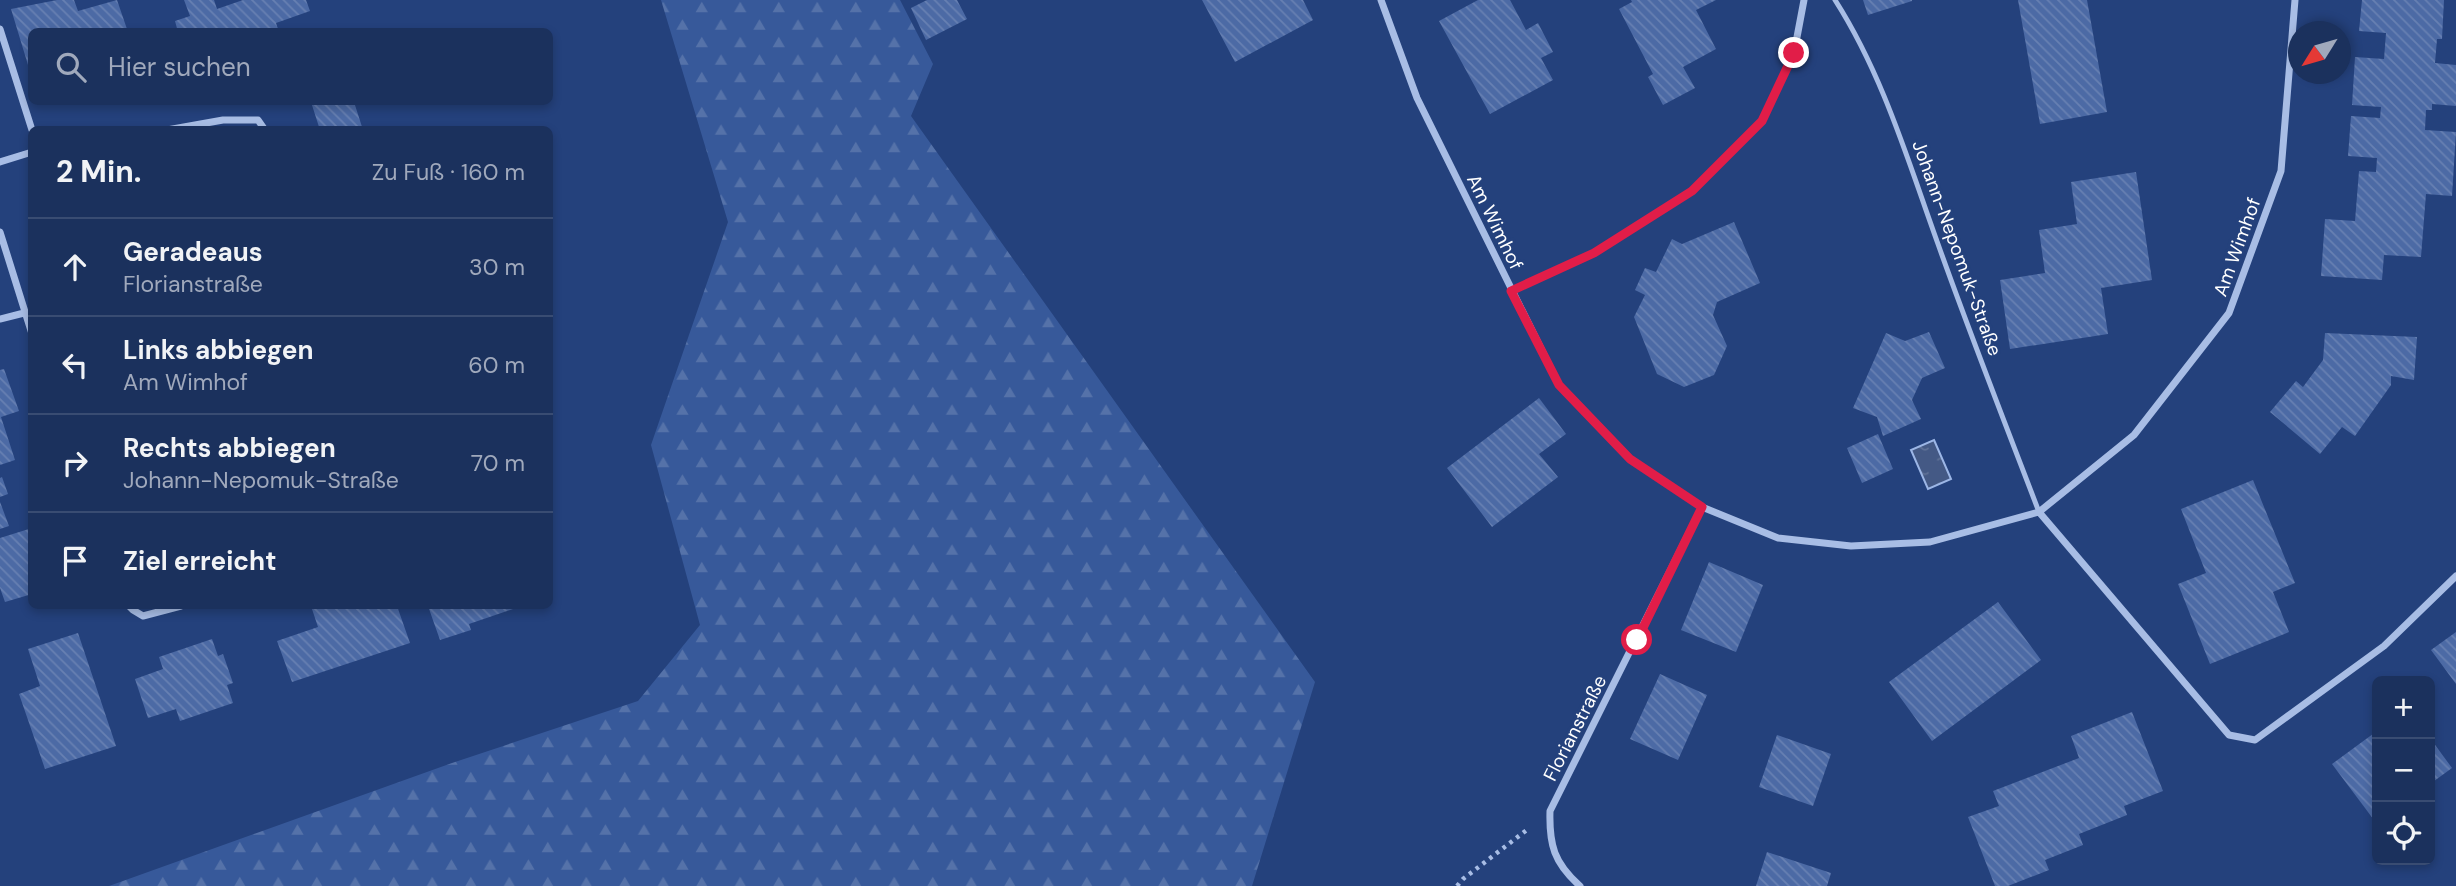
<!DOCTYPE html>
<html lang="de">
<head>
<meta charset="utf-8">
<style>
  :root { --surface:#1b315d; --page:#243963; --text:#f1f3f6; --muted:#a0a9bc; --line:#394c72 }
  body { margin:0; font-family:"DM Sans",sans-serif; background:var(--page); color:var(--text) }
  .controls { position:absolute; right:21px; bottom:21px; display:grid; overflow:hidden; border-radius:10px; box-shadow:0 4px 10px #0003 }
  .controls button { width:63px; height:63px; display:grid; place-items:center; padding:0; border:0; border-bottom:2px solid var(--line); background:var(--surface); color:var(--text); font:35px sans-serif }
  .compass { position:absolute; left:2288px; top:21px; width:63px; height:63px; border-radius:50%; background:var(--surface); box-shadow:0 4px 10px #0003; rotate:233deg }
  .stop { position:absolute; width:21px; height:21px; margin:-16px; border:5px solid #e11d48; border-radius:50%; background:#fff }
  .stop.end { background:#e11d48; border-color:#fff; box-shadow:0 2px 7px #0008 }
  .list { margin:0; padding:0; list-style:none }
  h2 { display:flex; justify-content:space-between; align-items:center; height:91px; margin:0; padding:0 28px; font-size:30px }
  h2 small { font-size:23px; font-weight:400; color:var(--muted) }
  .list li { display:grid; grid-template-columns:46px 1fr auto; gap:21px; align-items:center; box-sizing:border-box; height:98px; padding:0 28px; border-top:2px solid var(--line) }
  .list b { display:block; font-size:26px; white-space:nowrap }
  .list p { margin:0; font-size:23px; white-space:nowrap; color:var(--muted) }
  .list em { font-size:23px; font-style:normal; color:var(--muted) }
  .icon { flex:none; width:38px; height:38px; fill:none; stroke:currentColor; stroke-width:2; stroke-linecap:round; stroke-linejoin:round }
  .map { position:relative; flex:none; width:2456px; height:886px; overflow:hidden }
  .search { position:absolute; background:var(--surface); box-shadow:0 4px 10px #0003; left:28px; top:28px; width:525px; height:77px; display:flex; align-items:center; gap:18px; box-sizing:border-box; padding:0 24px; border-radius:10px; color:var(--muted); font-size:26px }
  .panel { position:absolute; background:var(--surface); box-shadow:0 4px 10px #0003; left:28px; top:126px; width:525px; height:483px; border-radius:10px }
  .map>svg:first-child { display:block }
  .forest { fill:url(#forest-firs) }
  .water { fill:url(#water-ripples); stroke:#9cb6e6; stroke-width:2 }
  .building { fill:url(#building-back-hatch) }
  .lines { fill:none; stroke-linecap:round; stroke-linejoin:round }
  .path { stroke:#a8bde5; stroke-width:4.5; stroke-dasharray:3.5 5; stroke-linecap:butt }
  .service { stroke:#a8bde5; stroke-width:5 }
  .minor { stroke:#a8bde5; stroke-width:7 }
  .route { stroke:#e11d48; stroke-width:9 }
  .labels { text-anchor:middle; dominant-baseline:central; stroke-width:6; stroke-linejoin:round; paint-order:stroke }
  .street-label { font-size:19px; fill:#fff; stroke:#24417c }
</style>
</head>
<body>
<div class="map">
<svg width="2456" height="886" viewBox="0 0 2456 886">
  <defs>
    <pattern id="forest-firs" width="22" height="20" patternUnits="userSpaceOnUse" patternTransform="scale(1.75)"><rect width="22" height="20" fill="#37599a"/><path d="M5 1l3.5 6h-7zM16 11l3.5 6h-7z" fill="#5572a9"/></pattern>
    <pattern id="water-ripples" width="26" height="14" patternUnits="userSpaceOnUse" patternTransform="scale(1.75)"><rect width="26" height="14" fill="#445985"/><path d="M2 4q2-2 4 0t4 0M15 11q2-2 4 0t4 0" fill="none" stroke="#607297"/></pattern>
    <pattern id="building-back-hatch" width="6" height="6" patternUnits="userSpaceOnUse" patternTransform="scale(1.75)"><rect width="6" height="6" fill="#4c6aa5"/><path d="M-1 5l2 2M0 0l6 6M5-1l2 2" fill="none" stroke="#6780b2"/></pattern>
  </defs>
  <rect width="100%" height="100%" fill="#24417c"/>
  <path class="forest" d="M661,0H900L933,64L911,116L1315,682L1252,886H109L452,763L638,701L700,625L651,445L728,222Z"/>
  <path class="water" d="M1934,440L1951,479L1928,489L1911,450Z"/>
  <path class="building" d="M57,0H74L78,11L117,0L128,32H32V64L28,65L11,9Z
    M184,0H214L217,9L243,0H306L310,11L276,23L279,32H178L175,21L190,16Z
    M927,0H957L967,19L926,40L911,8Z
    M1202,0H1303L1313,20L1235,62Z
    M1478,0H1510L1526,30L1538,23L1553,52L1541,58L1553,80L1490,114L1439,21Z
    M1631,0H1716L1696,10L1716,49L1683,67L1695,88L1663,105L1648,77L1653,74L1619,9L1632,2Z
    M1863,0H1912V1L1868,15Z
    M2018,0H2087L2107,112L2040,124Z
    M2362,0H2444L2442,39H2437L2435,63L2456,65V106L2432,104V110H2426L2425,130L2456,132L2452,196L2426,194L2421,257L2384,255L2382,280L2321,276L2325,219L2355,221L2359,171L2376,172L2377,158L2348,156L2351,116L2380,118L2381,107L2352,105L2355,57L2384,59L2386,33L2359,31Z
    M311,102H354L363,130H320Z
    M2136,172L2152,280L2101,288L2108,334L2010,349L2000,280L2045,273L2039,230L2077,224L2071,182Z
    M1734,222L1760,283L1717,302L1713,315L1727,346L1714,375L1684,387L1657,374L1634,317L1645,295L1635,290L1645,268L1656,272L1672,239L1682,244Z
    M1929,332L1945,368L1922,378L1912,400L1921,419L1883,436L1877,417L1853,408L1886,333L1905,341Z
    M2325,333L2417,337L2414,380L2391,376V385L2355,436L2342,427L2320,454L2270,412L2296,381L2303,387L2323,360Z
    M4,369L19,411L1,417L15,460L0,465V370Z
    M1539,398L1566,434L1539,454L1558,477L1492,527L1447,468Z
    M1878,434L1893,469L1862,483L1847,448Z
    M2,477L8,494L0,497V478Z
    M2253,480L2295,583L2273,592L2289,632L2210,664L2178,584L2206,573L2181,509Z
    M0,502L9,526L0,529Z
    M32,528V594L5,602L0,588V538Z
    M1709,562L1763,585L1736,652L1681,630Z
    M1998,602L2041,660L1932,741L1889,682Z
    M311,606H397L410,643L292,682L277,641L318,627Z
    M428,606H511L513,609L469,624L471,630L440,640Z
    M2456,632V684L2431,650Z
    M78,633L116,746L45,769L19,694L40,686L28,649Z
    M212,639L218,656L223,654L233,683L227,685L233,703L180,721L176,709L148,718L135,679L163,669L159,657Z
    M1660,674L1707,695L1678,760L1630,739Z
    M2132,712L2163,791L2124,806L2127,815L2079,834L2083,845L2045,860L2049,870L2008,886H1995L1968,817L1999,806L1993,791L2079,758L2071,736Z
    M2377,731V824L2332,764Z
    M1777,735L1831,754L1813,806L1759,787Z
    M2430,738L2452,768L2430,784Z
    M1767,852L1831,873L1827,886H1756Z"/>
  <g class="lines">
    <path class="path" d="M550,476H551
      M1457,886L1463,879L1528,829"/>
    <path class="service" d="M1835,0C1883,75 1908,161 1938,244C1970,334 2005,423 2039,512"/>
    <path class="minor" d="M1381,0L1417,98L1559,385L1630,459L1702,507L1778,538L1851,546L1930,542L2039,512L2134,435L2229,313L2281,171L2295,0
      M0,29L32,130
      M167,130L223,120H258L265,130
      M0,162L32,152
      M0,232L32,334
      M1511,291L1594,253L1692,191L1762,121L1794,53L1804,0
      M0,319L24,313
      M2039,512L2229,735L2255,740L2384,646L2456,576
      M129,606L133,610L143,616L181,606
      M1580,886C1554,863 1549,845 1550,811L1702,507"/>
  </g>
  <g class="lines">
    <path class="route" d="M1637,640L1702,507L1630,459L1559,385L1511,291L1594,253L1692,191L1762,121L1794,53"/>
  </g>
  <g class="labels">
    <g class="street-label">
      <text transform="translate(1495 222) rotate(64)">Am Wimhof</text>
      <text transform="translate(2237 247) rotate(-70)">Am Wimhof</text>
      <text transform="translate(1957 248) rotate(70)">Johann-Nepomuk-Straße</text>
      <text transform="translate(1575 728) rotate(-63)">Florianstraße</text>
    </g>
  </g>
</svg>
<div class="controls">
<button>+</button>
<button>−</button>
<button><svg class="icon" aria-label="locate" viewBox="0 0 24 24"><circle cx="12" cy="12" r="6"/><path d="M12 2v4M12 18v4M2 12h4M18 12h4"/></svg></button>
</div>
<svg class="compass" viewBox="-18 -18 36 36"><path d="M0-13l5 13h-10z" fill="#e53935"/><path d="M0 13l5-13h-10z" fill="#a0a9bc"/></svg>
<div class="stop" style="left:1637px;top:640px"></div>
<div class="stop end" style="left:1794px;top:53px"></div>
<div class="search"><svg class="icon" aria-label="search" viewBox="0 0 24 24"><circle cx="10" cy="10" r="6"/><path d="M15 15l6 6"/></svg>Hier suchen</div>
<section class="panel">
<h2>2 Min.<small>Zu Fuß · 160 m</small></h2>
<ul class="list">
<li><svg class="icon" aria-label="ahead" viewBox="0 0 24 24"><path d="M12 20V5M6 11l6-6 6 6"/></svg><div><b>Geradeaus</b><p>Florianstraße</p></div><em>30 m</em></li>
<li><svg class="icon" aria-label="left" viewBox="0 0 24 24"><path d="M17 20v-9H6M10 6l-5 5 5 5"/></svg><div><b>Links abbiegen</b><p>Am Wimhof</p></div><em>60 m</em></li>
<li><svg class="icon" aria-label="right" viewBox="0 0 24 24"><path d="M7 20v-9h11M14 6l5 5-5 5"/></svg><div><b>Rechts abbiegen</b><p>Johann-Nepomuk-Straße</p></div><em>70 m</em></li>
<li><svg class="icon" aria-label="arrive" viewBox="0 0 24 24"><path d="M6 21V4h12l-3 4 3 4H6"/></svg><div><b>Ziel erreicht</b></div></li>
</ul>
</section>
</div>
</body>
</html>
